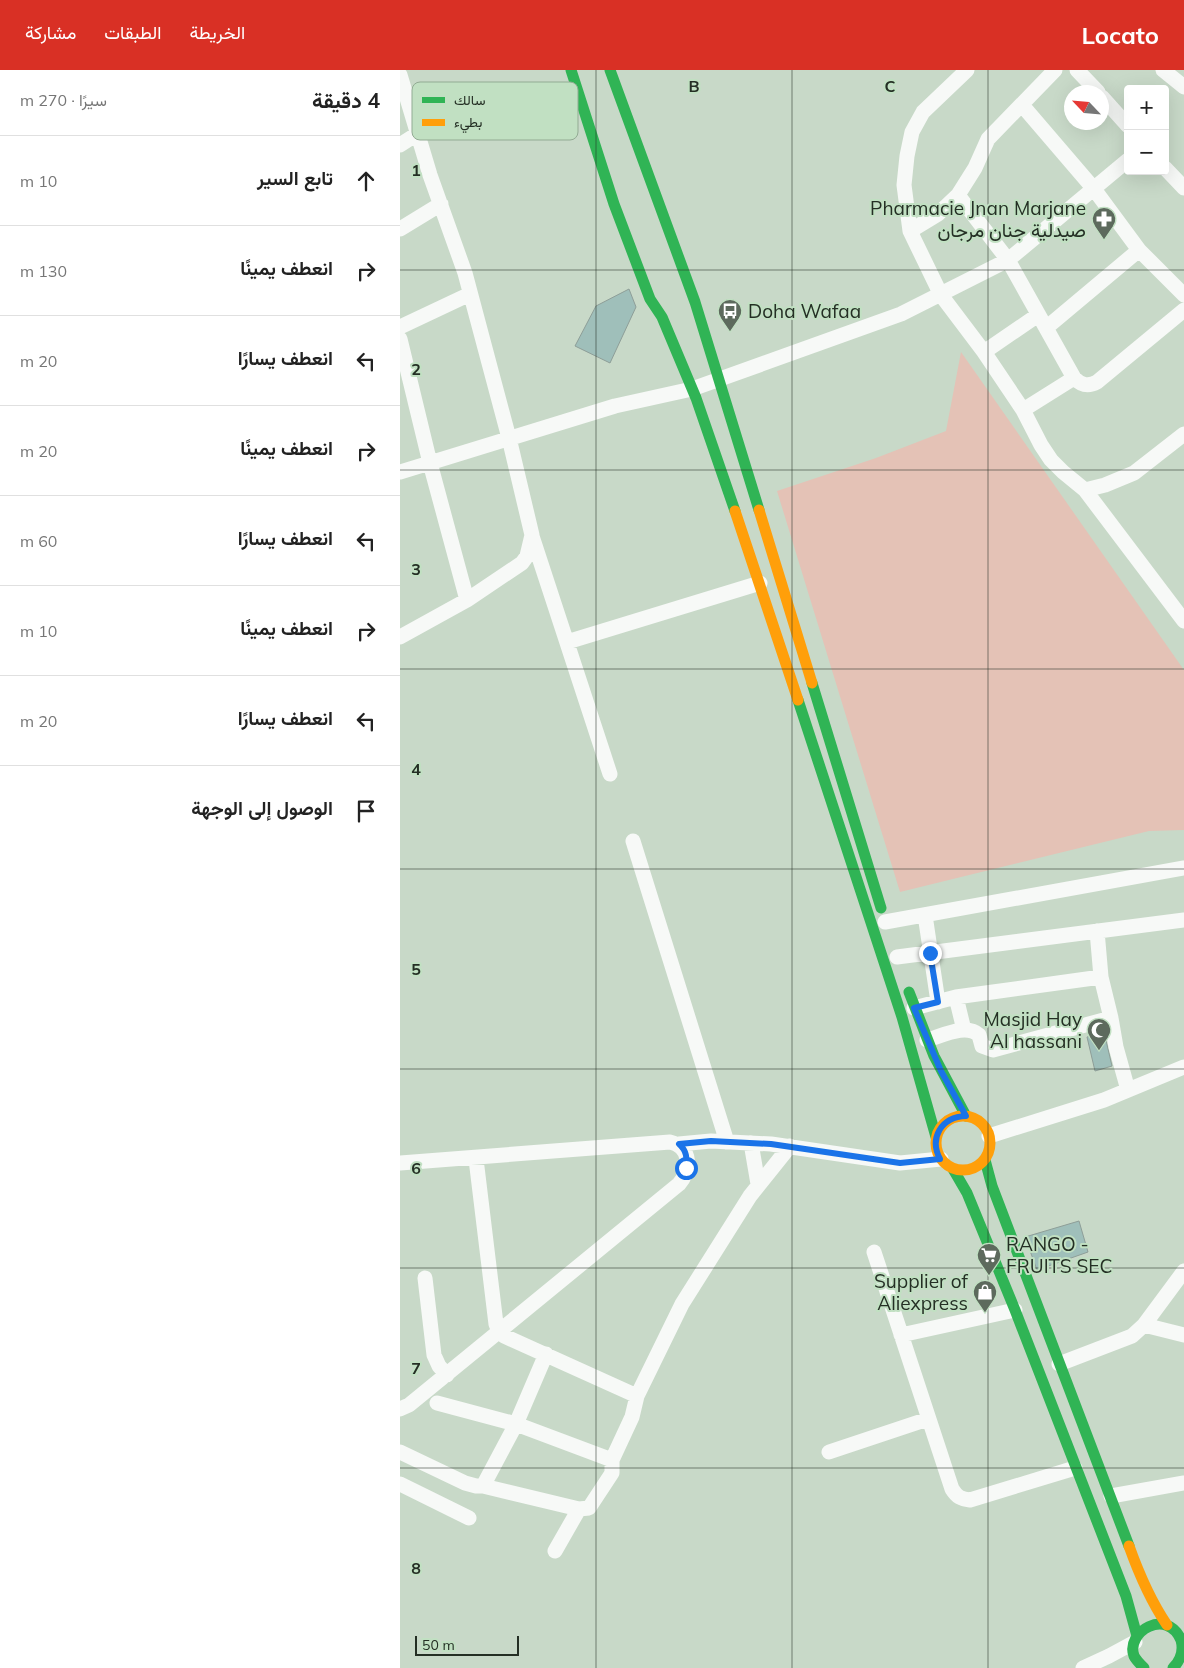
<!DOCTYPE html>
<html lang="ar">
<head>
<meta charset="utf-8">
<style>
  :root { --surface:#fff; --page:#f6f6f6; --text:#222; --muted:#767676; --line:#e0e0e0; --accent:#d93025 }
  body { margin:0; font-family:Mulish,Vazirmatn,sans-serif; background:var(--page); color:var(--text); direction:rtl }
  .controls { position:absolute; right:15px; top:15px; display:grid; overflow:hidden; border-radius:5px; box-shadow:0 5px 20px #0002 }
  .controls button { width:45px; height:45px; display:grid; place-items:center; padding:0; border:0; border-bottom:1px solid var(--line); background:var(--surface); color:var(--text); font:25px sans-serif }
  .compass { position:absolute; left:664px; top:15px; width:45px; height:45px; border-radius:50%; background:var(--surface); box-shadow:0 5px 20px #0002; rotate:296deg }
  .scale { position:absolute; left:15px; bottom:12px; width:104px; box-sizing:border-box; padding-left:5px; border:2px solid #242f24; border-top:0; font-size:14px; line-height:18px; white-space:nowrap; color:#242f24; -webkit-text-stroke:4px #c1e0c2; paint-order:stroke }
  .stop { position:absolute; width:15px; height:15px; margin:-11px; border:4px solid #1a73e8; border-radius:50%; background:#fff }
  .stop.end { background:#1a73e8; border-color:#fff; box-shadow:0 1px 5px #0008 }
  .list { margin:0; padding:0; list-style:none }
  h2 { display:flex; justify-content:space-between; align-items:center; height:65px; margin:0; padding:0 20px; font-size:21px }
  h2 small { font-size:16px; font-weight:400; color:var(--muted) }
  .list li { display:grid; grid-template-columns:32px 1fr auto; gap:15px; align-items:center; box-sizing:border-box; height:90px; padding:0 20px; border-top:1px solid var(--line) }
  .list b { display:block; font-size:19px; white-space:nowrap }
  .list em { font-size:16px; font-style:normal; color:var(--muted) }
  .icon { flex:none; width:28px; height:28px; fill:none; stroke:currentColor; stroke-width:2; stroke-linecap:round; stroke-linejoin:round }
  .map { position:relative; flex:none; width:784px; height:1598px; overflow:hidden; direction:ltr }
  header { display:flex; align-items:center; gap:30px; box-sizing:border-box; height:70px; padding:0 25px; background:var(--accent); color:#fff }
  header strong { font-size:24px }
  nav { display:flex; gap:28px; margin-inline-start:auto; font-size:18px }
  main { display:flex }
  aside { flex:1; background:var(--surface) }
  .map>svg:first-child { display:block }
  .green { fill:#e4c2b6 }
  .building { fill:#9fbfba; stroke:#8e9e98 }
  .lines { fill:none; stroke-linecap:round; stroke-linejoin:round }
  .street { stroke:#f7f9f7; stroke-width:15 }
  .fast { stroke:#30b455; stroke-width:11 }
  .slow { stroke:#ff9f0a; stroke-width:11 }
  .route { stroke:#1a73e8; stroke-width:6 }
  .grid { fill:none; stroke:#242f24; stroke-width:1; stroke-opacity:0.55 }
  .labels { text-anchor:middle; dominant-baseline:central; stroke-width:4; stroke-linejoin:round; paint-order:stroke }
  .poi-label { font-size:19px; fill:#242f24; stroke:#c1e0c2; text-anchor:end }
  .key { fill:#c1e0c2; stroke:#92ab93; stroke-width:1 }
  .key-label { font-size:14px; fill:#242f24 }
  .grid-label { font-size:16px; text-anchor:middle; font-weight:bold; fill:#242f24; stroke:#c1e0c2; stroke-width:4; stroke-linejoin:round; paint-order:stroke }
</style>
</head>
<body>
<header>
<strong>Locato</strong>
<nav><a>الخريطة</a><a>الطبقات</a><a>مشاركة</a></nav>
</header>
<main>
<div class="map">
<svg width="784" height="1598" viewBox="0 0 784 1598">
  <rect width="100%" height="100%" fill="#c8d9c8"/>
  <path class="green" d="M561,282L784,600V760L749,761L500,822L377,421L476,388L546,361Z"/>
  <path class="building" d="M229,219L236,237L210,293L175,276L196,236Z
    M704,962L712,996L695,1001L687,967Z
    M679,1151L688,1182L637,1200L625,1167Z"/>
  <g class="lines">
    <path class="street" d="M567,0L523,42L512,62L507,86L504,115L510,161L541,225L584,282L623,340L641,375L651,390L663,402L685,420L705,415L734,403L784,364
      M677,0L698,22
      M763,0L784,17
      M0,5L30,105L65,203L109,368L132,465L127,486L122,493L67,530L0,567
      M702,27L728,56
      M622,35L694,119L739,180L784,225
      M0,75L17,64
      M765,98L784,118
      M558,125L608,190L674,308C681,315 688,317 697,312L784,240
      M0,159L41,134
      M510,161L538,144L558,125L575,98L588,69L655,0
      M0,257L70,224
      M646,258L739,180
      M0,269L30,393L67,530
      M584,282L638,245
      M623,340L674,308
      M0,402L215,336L292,319L501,244L608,190L728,90
      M685,420L784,551
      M132,466L210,704
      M167,572L360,513
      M233,771L327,1072
      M525,845L538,932
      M485,852L784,798
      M697,861L701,907L711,948L716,977L728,1020
      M497,887L784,850
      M556,927L564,960
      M514,938L556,927L701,907
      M527,970C542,966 566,953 579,965L582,976L593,980L711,948
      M589,1066L704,1030L784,997
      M351,1073L358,1114
      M279,1074L311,1071L371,1074L500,1093L541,1089
      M76,1089L96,1254L99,1261L104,1266L237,1326
      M0,1093L270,1072C292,1077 291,1100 279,1114L9,1335L0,1339
      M474,1182L552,1419C557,1427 561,1429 570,1430L675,1398
      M25,1208L34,1285L39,1296L47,1305
      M744,1255L784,1265
      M501,1265L615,1240
      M659,1294L732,1266L744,1255L784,1201
      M37,1333L116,1354L212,1390L232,1347L237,1326L282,1234L350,1126L390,1076
      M0,1382L65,1413L76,1416H83L116,1354L146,1284
      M429,1382L528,1349
      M0,1414L69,1448
      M83,1416L179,1439
      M711,1426L784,1413
      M155,1481L179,1439L189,1438L212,1403V1390
      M683,1598L709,1586L735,1572"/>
    <path class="fast" d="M171,0L214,134L250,229L262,247L296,328L335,441
      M210,0L295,232L359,440
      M412,613L481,838
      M398,630L502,947L536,1067
      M509,922L534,986L566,1046
      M585,1090L592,1116L729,1476
      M553,1099L567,1123L615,1240L726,1526L737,1566
      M744,1598C741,1595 736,1590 734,1586C725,1562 767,1537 781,1570C784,1581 780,1591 773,1598"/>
    <path class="slow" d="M359,440L412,613
      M335,441L398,630
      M536 1073a27 27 0 1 1 54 0a27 27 0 1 1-54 0Z
      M729,1476C739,1504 750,1530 767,1555"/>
  </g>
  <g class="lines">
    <path class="route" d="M286,1098C287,1088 287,1081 279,1074L311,1071L371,1074L500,1093L540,1089C529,1068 541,1047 566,1046L541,1001L514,938L538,932L530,883"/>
  </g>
  <path class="grid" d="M196,0V1598M392,0V1598M588,0V1598M0,200H784M0,400H784M0,599H784M0,799H784M0,999H784M0,1198H784M0,1398H784"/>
  <defs>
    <g id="pharmacy-pin" transform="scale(1.25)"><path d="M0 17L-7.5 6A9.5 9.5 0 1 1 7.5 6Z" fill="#5d6a5d" stroke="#c1e0c2"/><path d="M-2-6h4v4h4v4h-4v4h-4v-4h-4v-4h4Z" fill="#fff"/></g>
    <g id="bus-pin" transform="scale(1.25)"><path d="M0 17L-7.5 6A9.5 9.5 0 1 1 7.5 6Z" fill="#5d6a5d" stroke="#c1e0c2"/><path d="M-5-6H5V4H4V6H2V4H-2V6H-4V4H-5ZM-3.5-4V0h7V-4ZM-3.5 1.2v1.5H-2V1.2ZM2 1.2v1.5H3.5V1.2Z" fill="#fff"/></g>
    <g id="mosque-pin" transform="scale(1.25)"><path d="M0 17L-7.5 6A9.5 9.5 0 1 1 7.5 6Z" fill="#5d6a5d" stroke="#c1e0c2"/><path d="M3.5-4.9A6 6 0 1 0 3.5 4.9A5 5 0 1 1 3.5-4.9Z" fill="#fff"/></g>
    <g id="supermarket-pin" transform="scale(1.25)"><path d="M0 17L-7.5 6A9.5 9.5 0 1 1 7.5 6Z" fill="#5d6a5d" stroke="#c1e0c2"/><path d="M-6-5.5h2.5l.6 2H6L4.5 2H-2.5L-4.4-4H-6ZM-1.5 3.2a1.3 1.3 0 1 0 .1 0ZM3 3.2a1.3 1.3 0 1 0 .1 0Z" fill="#fff"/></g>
    <g id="shop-pin" transform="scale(1.25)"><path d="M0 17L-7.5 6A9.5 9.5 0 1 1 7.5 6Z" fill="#5d6a5d" stroke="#c1e0c2"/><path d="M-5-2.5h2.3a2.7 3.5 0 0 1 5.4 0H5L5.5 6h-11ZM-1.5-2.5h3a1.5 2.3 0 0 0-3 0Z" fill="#fff"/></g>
  </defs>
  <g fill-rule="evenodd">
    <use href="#pharmacy-pin" x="704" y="149"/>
    <use href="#bus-pin" x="330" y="241"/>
    <use href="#mosque-pin" x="699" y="960"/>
    <use href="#supermarket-pin" x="589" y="1185"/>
    <use href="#shop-pin" x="585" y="1222"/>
  </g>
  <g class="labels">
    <g class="poi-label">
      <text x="686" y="138">Pharmacie Jnan Marjane<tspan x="686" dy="22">صيدلية جنان مرجان</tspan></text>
      <text x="348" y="241" text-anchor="start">Doha Wafaa</text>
      <text x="682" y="949">Masjid Hay<tspan x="682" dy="22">Al hassani</tspan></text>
      <text x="606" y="1174" text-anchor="start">RANGO -<tspan x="606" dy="22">FRUITS SEC</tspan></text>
      <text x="568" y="1211">Supplier of<tspan x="568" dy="22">Aliexpress</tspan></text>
    </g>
  </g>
  <rect x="12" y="12" width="166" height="58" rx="8" class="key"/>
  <rect x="22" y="27" width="23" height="6" fill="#30b455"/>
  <rect x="22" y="49" width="23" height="7" fill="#ff9f0a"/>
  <g class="key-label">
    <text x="54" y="35">سالك</text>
    <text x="54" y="57">بطيء</text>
  </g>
  <g class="grid-label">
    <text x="294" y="22">B</text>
    <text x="490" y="22">C</text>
    <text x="16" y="106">1</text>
    <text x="16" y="305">2</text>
    <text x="16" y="505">3</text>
    <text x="16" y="705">4</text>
    <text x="16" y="905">5</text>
    <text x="16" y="1104">6</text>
    <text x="16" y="1304">7</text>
    <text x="16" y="1504">8</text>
  </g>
</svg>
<div class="controls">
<button>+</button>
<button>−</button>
</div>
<svg class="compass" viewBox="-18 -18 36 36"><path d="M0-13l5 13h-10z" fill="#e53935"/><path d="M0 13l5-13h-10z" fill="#767676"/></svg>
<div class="scale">50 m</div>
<div class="stop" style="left:286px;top:1098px"></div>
<div class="stop end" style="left:530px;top:883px"></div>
</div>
<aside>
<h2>4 دقيقة<small>سيرًا · 270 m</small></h2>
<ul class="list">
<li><svg class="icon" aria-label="ahead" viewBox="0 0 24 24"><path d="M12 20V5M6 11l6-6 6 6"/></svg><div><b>تابع السير</b></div><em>10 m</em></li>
<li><svg class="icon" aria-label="right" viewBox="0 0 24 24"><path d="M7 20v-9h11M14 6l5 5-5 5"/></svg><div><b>انعطف يمينًا</b></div><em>130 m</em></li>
<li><svg class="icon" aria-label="left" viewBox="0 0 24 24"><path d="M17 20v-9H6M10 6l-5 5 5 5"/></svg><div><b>انعطف يسارًا</b></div><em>20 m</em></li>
<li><svg class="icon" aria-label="right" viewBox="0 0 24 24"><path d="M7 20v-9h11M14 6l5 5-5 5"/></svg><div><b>انعطف يمينًا</b></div><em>20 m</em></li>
<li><svg class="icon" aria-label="left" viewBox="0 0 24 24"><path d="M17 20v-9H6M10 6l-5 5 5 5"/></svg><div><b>انعطف يسارًا</b></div><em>60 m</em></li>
<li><svg class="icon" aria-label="right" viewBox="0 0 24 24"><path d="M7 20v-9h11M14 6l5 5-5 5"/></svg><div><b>انعطف يمينًا</b></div><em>10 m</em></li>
<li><svg class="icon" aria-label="left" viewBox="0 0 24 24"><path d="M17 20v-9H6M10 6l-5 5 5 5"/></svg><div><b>انعطف يسارًا</b></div><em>20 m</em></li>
<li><svg class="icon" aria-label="arrive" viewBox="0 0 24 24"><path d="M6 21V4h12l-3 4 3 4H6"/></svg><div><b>الوصول إلى الوجهة</b></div></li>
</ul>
</aside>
</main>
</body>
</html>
